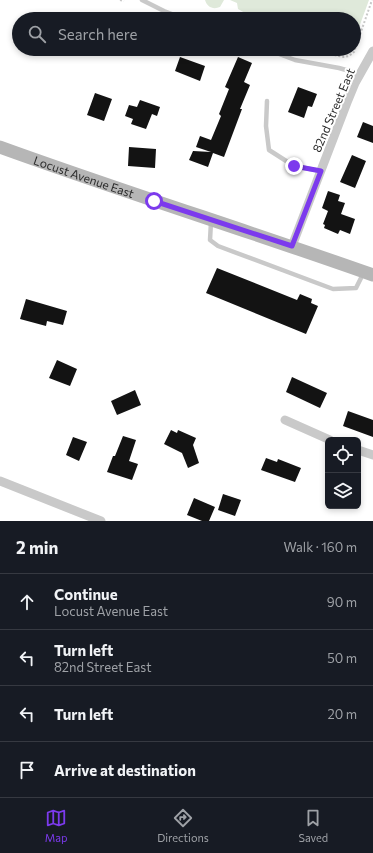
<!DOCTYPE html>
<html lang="en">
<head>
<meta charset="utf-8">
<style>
  :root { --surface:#171b24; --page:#20242c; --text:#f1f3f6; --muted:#9ea1a6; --line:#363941; --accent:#7c3aed }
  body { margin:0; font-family:Commissioner,sans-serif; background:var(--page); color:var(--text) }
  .controls { position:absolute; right:12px; bottom:12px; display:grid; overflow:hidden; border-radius:6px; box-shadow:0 2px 6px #0003 }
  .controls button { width:36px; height:36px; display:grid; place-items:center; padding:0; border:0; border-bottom:1px solid var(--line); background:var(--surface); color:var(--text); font:20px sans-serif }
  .stop { position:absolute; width:12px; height:12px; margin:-9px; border:3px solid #7c3aed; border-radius:50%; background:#fff }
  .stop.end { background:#7c3aed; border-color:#fff; box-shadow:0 1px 4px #0008 }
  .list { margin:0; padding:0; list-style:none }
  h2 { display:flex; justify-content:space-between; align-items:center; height:52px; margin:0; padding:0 16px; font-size:17px }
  h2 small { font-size:13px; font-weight:400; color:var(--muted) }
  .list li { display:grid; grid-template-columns:26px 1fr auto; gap:12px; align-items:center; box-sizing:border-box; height:56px; padding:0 16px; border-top:1px solid var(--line) }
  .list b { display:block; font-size:15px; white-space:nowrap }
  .list p { margin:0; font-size:13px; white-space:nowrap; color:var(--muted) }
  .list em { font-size:13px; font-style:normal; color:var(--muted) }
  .icon { flex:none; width:22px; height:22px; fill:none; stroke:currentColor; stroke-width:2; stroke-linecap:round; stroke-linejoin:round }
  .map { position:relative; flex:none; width:373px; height:521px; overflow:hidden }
  .search { position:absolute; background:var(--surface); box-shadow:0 2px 6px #0003; left:12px; right:12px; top:12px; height:44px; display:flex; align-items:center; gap:10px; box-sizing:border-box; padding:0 14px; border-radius:22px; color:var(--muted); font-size:15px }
  .sheet { height:276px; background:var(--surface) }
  nav { display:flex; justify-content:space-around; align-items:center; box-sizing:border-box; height:56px; border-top:1px solid var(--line); background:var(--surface); font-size:11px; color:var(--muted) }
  nav a { display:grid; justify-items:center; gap:2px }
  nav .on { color:var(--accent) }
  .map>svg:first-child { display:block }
  .green { fill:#dfe9da }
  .building { fill:#131313 }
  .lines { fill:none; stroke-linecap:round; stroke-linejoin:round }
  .path { stroke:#c9c9c9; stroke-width:2; stroke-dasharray:2 2; stroke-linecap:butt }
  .lane { stroke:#c9c9c9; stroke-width:4.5 }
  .street { stroke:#c9c9c9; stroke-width:9 }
  .secondary { stroke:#b6b6b6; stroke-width:13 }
  .route { stroke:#7c3aed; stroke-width:5 }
  .labels { text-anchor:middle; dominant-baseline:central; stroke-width:4; stroke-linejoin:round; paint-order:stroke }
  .street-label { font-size:12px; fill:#2c2c2c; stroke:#fff }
</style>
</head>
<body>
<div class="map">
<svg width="373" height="521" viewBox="0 0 373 521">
  <rect width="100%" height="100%" fill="#fff"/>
  <path class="green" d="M205,0H224L220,7C213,10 207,7 205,0Z
    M230,0H369L354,41V19H230C234,14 238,13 244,15L245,13L238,9L237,3Z
    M313,49H351L350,53L345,55Z"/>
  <path class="building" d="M180,57L205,66L200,81L175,71Z
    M238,57L252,63L244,82L250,85L240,109H242L224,157L213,153L208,167L189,160L193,151L211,152L196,147L200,136L211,140L221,116L219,114L229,89L225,87Z
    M298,87L317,94L312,107L308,106L304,118L288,112Z
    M95,93L112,99L104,121L87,115Z
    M140,100L160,107L157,116L152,114L146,129L131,124L133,119L125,116L129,105L137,107Z
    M363,122L373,126V143L357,137Z
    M129,147L156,149L155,168L128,166Z
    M352,155L366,161L355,188L340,182Z
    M328,191L340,195L338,201L345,203L341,214L355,219L350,234L340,230L338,234L324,228L325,225L323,224L328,211L322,208Z
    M217,268L297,300L300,294L312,299L311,303L318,306L306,334L206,293Z
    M26,299L67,311L63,325L47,321L46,326L20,319Z
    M57,360L77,369L70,386L49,378Z
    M292,377L327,393L320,408L286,392Z
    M135,390L141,405L117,415L111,401Z
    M348,411L373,420V437L343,426Z
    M171,430L177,433L178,430L196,438L193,445L199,463L188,468L182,453L164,444Z
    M123,436L136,440L129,461L138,464L132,480L107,472L113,456H115Z
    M73,437L87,442L79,461L66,455Z
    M266,458L277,462L278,459L301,468L295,482L261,470Z
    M223,494L241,500L235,516L218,510Z
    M194,498L215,507L209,521H202L187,515Z"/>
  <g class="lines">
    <path class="path" d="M120,0L124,1
      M303,49L344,57L349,56L354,52L372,0"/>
    <path class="lane" d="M142,0L164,11L185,19
      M266,49L295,60L339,68L360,74
      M267,101L266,126L269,150L294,166L321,171
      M211,222L210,240L218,246L333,289L356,288L363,274"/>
    <path class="street" d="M292,246L348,100L355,83L373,51
      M285,420L330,440
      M358,450L373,455
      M0,481L101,521"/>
    <path class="secondary" id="s1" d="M0,147C124,192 249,231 373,275"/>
  </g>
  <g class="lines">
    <path class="route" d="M154,201L292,246L321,171L294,166"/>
  </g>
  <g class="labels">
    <g class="street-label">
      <text transform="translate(333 110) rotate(-67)">82nd Street East</text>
      <text stroke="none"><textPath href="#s1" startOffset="89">Locust Avenue East</textPath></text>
    </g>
  </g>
</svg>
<div class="controls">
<button><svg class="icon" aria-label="locate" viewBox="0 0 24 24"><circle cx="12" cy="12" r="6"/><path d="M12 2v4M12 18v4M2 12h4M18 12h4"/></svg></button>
<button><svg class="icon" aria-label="layers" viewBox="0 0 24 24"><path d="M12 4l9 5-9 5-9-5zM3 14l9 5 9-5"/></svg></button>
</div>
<div class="stop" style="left:154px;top:201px"></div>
<div class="stop end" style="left:294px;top:166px"></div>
<div class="search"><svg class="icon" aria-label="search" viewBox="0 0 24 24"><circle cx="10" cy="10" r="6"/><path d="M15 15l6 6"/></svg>Search here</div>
</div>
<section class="sheet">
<h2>2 min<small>Walk · 160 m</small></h2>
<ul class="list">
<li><svg class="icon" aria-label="ahead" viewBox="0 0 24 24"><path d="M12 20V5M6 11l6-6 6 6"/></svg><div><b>Continue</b><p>Locust Avenue East</p></div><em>90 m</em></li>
<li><svg class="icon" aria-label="left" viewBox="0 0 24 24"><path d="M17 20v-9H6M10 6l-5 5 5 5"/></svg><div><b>Turn left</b><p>82nd Street East</p></div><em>50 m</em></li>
<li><svg class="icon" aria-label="left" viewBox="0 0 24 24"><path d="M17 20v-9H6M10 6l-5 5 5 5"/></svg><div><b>Turn left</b></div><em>20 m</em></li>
<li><svg class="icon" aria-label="arrive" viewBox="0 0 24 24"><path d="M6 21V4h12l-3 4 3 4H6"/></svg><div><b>Arrive at destination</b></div></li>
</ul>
</section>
<nav>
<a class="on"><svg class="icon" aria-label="map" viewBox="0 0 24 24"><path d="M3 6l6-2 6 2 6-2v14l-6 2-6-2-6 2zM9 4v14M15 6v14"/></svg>Map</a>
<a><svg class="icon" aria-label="directions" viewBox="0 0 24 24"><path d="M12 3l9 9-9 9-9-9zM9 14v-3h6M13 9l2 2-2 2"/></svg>Directions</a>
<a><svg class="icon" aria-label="saved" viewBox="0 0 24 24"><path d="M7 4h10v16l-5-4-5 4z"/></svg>Saved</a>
</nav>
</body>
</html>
